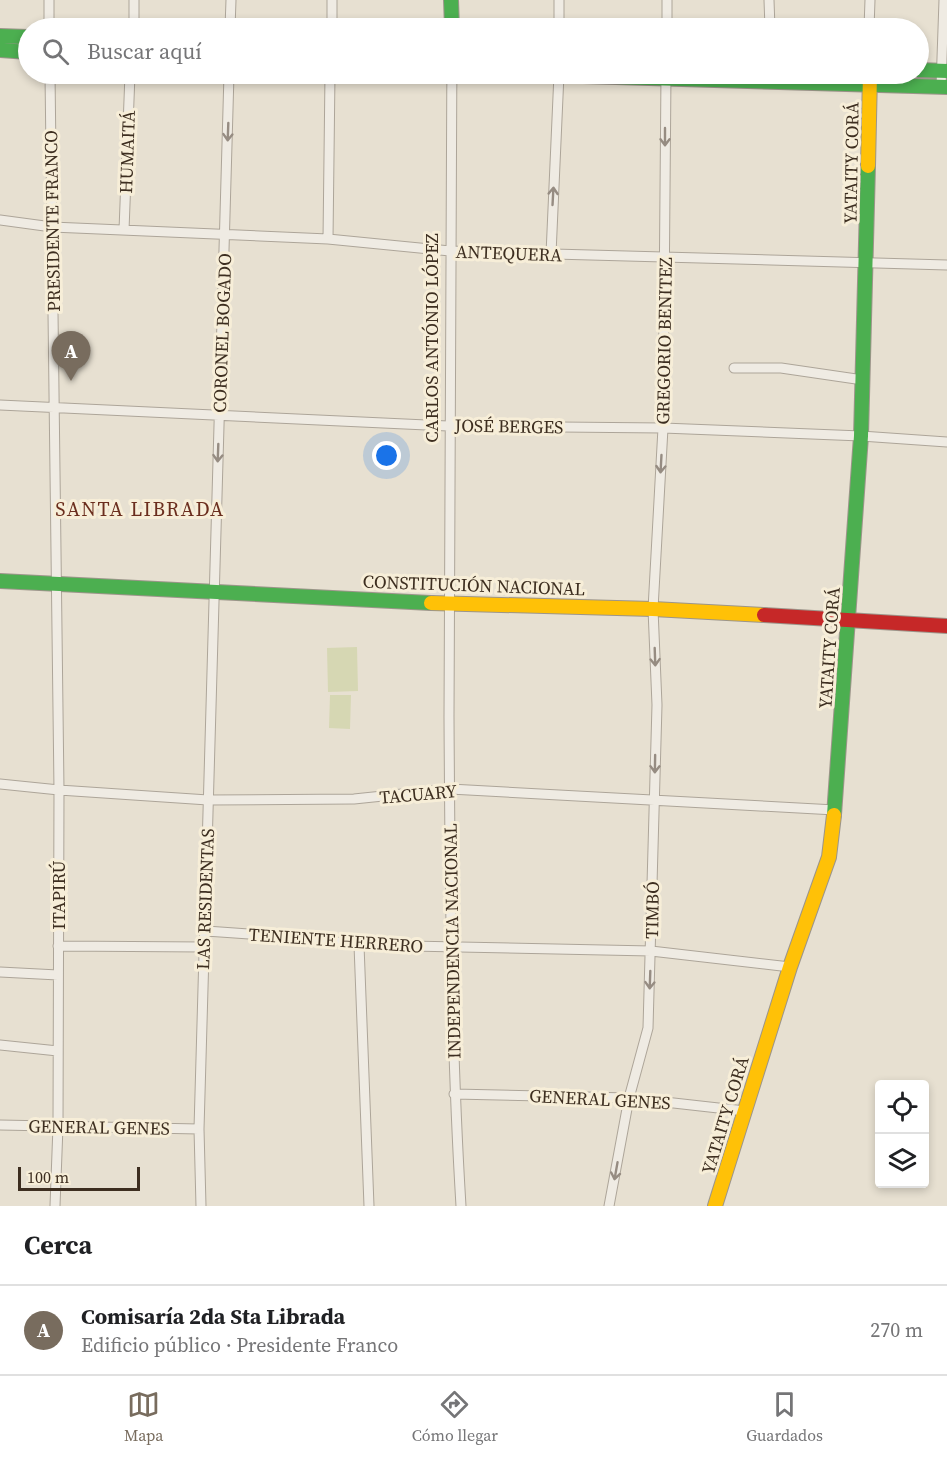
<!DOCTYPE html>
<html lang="es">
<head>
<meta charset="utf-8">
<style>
  :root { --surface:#fff; --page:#f2f2f2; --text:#202124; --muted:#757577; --line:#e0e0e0; --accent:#786c5e }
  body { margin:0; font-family:"Source Serif 4",serif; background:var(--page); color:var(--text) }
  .controls { position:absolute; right:18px; bottom:18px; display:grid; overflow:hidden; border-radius:6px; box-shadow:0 3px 9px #0003 }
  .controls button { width:54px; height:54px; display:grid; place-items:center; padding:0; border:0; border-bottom:2px solid var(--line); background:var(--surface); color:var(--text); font:30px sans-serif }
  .scale { position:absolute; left:18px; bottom:15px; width:122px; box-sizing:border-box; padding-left:6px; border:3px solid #3d2e20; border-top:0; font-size:16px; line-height:21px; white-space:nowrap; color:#3d2e20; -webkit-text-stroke:4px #f7eed8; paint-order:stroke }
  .you { position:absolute; left:387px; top:456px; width:21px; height:21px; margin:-15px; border:4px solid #fff; border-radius:50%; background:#1a73e8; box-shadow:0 0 0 9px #1a73e833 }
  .badge { display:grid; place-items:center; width:39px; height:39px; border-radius:50%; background:var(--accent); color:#fff; font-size:20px; font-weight:700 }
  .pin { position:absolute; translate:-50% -50px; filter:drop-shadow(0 2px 3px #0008) }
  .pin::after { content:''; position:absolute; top:32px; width:21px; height:18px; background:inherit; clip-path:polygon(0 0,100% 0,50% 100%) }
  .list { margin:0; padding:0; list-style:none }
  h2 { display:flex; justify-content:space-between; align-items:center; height:78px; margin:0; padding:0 24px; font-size:26px }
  h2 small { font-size:20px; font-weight:400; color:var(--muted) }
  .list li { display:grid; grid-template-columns:39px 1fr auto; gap:18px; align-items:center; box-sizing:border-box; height:90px; padding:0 24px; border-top:2px solid var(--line) }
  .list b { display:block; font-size:22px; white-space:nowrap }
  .list p { margin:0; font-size:20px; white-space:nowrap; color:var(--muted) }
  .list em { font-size:20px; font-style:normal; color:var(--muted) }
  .icon { flex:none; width:33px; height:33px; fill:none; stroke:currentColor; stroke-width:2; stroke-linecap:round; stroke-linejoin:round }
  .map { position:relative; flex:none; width:947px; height:1206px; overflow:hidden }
  .search { position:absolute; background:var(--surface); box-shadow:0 3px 9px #0003; left:18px; right:18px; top:18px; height:66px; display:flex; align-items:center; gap:15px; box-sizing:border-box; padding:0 21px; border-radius:33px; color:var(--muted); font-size:22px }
  .sheet { height:168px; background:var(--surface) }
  nav { display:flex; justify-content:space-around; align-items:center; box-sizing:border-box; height:84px; border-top:2px solid var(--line); background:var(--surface); font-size:16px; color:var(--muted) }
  nav a { display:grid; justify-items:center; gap:3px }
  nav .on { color:var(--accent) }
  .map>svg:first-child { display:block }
  .green { fill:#d6d7b3 }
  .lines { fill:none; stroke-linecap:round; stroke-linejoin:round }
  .street-casing { stroke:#ada599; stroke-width:11 }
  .fast-casing { stroke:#9c958a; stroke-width:16 }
  .slow-casing { stroke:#9c958a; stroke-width:16 }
  .jam-casing { stroke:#9c958a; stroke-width:16 }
  .street { stroke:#efebe3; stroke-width:9 }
  .fast { stroke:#4caf50; stroke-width:14 }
  .slow { stroke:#ffc107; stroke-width:14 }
  .jam { stroke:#c62828; stroke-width:14 }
  .oneway { stroke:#968c82 }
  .labels { text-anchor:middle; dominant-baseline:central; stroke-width:6; stroke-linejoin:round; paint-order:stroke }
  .street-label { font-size:18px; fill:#3d2e20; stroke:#f7eed8 }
  .neighbourhood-label { font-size:20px; letter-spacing:1.5px; fill:#6b2e1e; stroke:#f7eed8 }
</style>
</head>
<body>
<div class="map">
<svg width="947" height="1206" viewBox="0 0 947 1206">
  <rect width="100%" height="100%" fill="#e7e0d1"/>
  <path class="green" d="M357,647L358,691L328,692L327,648Z
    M330,695H351L350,729L329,728Z"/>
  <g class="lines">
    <g class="street-casing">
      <path id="street" d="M49,0V28
        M769,0L770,28
        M134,28V0
        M230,28L231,0
        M332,28V0
        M559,28V0
        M667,28V0
        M869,28L870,0
        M50,74L59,790L58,1126L55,1206
        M452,74C449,288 448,502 449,717C450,880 451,1043 461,1206
        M941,87L944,0
        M0,220L52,227L328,239L450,251L947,265
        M124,230L130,74
        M328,239L330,74
        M551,254L559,74
        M734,368H781L863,380
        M0,405L448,426L663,428L861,436L947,442
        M0,784L59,790L208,800L354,799L450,789L835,810
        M206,931L317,939L359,945L651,951L790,967
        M359,945L369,1206
        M58,946L204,947
        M0,972L58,975
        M0,1045L58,1051
        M454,1094L629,1098L745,1111
        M0,1125L199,1129
        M201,1206L199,1129L229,74
        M609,1206L629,1098L648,1028L657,705L653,609L663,428L666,74"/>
    </g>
    <g class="fast-casing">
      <path id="fast" d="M451,0L452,28
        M0,36L28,37
        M0,50L28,52
        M918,70L947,71
        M517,74L947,87
        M0,581L431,603
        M834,815L861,436L868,166"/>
    </g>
    <g class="slow-casing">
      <path id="slow" d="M868,166L870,74
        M431,603L653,609L764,615
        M715,1206L790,967L829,857L834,815"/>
    </g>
    <g class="jam-casing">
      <path id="jam" d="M764,615L947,626"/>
    </g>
    <use href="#street" class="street"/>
    <use href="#fast" class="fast"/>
    <use href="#slow" class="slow"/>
    <use href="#jam" class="jam"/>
  </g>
  <defs><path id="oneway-shaft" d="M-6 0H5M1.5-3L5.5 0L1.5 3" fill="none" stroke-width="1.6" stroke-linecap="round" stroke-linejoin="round" transform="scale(1.5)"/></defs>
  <g class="oneway">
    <use href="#oneway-shaft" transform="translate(228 132) rotate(92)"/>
    <use href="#oneway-shaft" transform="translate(665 137) rotate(90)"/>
    <use href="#oneway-shaft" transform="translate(553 196) rotate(-87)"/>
    <use href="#oneway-shaft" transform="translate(218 453) rotate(92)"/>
    <use href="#oneway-shaft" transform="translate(661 464) rotate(93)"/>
    <use href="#oneway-shaft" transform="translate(655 657) rotate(88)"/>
    <use href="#oneway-shaft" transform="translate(655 764) rotate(91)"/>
    <use href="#oneway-shaft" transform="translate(650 980) rotate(92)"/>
    <use href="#oneway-shaft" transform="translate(616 1171) rotate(100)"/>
  </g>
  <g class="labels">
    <g class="street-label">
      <text transform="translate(127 152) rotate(-88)">HUMAITÁ</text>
      <text transform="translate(851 163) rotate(-89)">YATAITY CORÁ</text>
      <text transform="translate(52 221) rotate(-91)">PRESIDENTE FRANCO</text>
      <text transform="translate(509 253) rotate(2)">ANTEQUERA</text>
      <text transform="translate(222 333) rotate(-88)">CORONEL BOGADO</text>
      <text transform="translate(431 338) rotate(-90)">CARLOS ANTÓNIO LÓPEZ</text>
      <text transform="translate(664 341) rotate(-89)">GREGORIO BENITEZ</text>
      <text transform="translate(509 426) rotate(1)">JOSÉ BERGES</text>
      <text transform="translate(474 585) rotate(2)">CONSTITUCIÓN NACIONAL</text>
      <text transform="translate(829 648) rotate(-86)">YATAITY CORÁ</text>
      <text transform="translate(418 794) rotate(-5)">TACUARY</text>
      <text transform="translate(58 895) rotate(-90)">ITAPIRÚ</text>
      <text transform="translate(205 899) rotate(-88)">LAS RESIDENTAS</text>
      <text transform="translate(652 910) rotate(-89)">TIMBÓ</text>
      <text transform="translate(336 940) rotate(4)">TENIENTE HERRERO</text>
      <text transform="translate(452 941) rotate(-91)">INDEPENDENCIA NACIONAL</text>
      <text transform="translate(600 1099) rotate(3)">GENERAL GENES</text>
      <text transform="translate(725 1115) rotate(-73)">YATAITY CORÁ</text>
      <text transform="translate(99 1127) rotate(1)">GENERAL GENES</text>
    </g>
    <g class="neighbourhood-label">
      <text x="140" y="509">SANTA LIBRADA</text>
    </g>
  </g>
</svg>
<div class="controls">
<button><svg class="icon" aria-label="locate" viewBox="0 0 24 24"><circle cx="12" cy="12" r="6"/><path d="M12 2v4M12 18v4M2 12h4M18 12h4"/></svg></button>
<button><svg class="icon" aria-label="layers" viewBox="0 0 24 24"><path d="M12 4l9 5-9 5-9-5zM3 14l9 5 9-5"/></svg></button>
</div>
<div class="scale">100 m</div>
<div class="you"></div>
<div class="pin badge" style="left:71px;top:381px">A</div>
<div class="search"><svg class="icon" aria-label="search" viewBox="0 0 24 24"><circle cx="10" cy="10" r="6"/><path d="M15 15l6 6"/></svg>Buscar aquí</div>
</div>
<section class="sheet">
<h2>Cerca<small></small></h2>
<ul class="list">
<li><span class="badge">A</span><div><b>Comisaría 2da Sta Librada</b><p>Edificio público · Presidente Franco</p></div><em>270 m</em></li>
</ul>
</section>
<nav>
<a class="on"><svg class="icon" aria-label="map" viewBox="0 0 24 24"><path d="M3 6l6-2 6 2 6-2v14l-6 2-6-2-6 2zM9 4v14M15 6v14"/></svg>Mapa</a>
<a><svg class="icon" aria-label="directions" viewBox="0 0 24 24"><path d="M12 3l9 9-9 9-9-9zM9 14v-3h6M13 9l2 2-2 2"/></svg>Cómo llegar</a>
<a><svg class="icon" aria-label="saved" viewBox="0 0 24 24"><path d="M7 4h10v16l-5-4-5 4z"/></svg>Guardados</a>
</nav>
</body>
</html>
